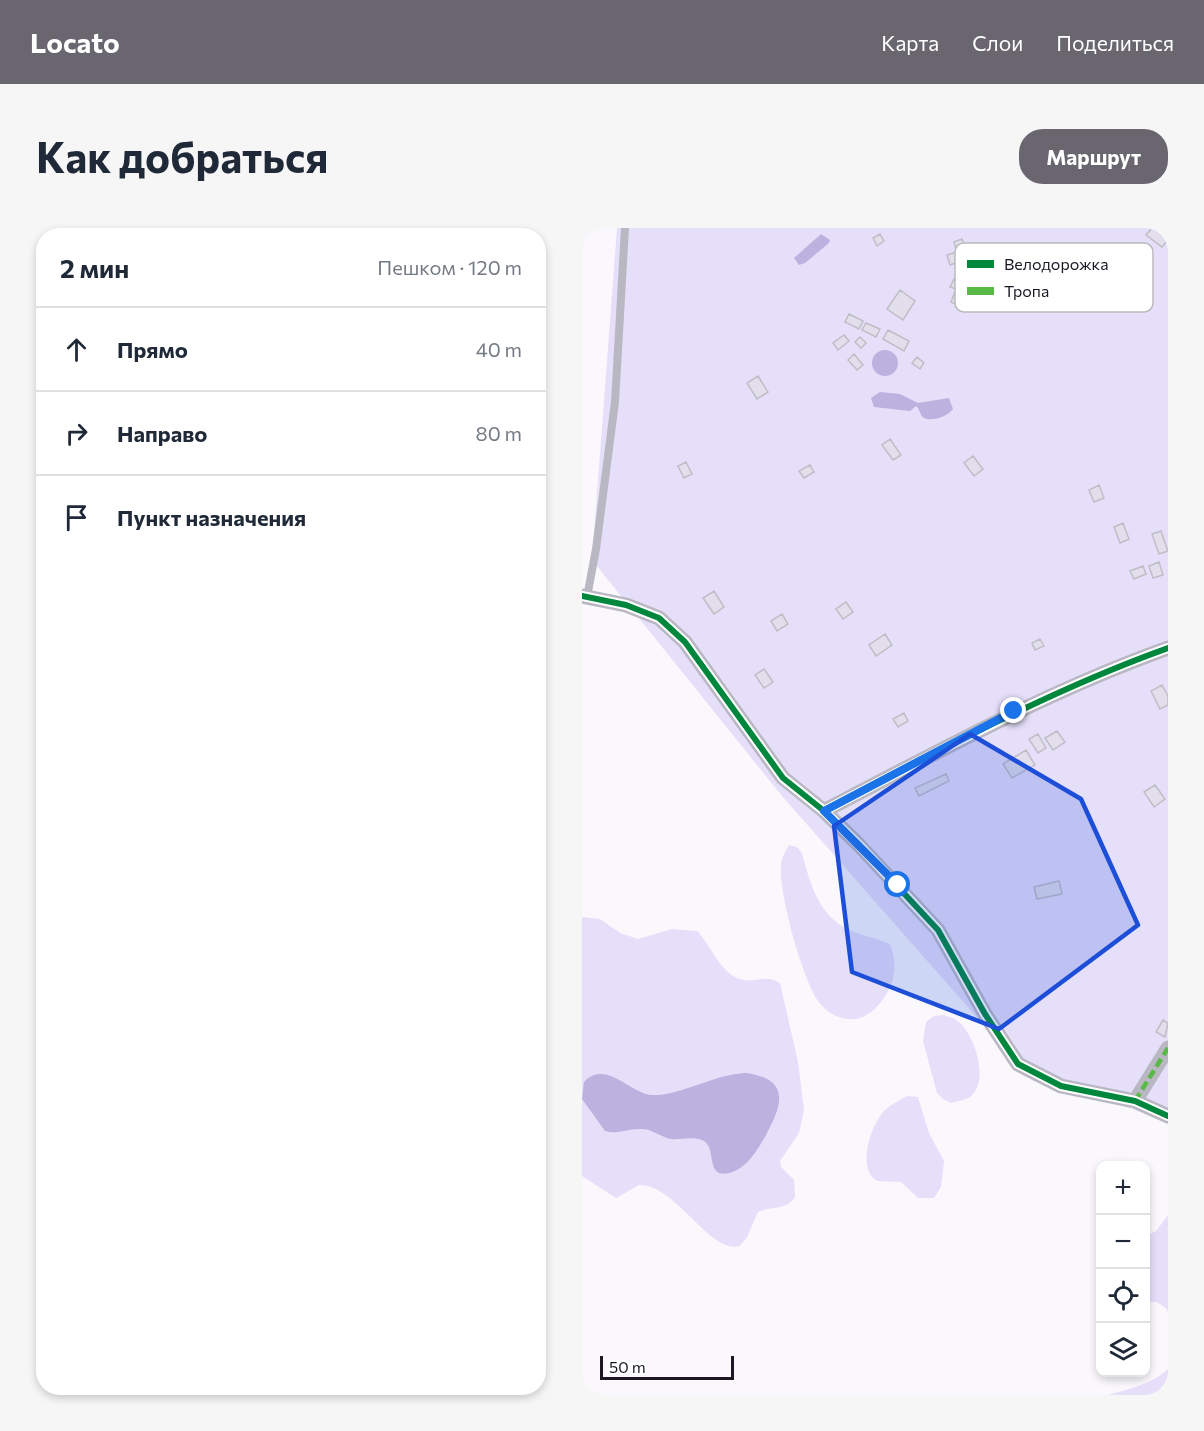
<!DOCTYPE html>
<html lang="ru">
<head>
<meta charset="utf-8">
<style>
  :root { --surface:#fff; --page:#f6f6f7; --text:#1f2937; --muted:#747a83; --line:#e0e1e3; --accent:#696670 }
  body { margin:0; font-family:Commissioner,sans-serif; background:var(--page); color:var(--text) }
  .controls { position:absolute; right:18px; bottom:18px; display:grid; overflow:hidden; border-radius:12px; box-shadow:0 3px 9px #0003 }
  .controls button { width:54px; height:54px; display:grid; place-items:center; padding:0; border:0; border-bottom:2px solid var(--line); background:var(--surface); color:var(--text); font:30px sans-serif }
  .scale { position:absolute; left:18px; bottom:15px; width:134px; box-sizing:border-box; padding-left:6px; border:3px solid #1b1824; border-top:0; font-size:16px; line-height:21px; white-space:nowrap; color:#1b1824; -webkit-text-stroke:4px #fff; paint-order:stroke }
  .stop { position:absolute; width:18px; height:18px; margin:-14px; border:4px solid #1a73e8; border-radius:50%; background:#fff }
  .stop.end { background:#1a73e8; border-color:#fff; box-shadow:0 2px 6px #0008 }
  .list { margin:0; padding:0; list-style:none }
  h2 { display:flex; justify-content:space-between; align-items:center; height:78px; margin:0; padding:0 24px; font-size:26px }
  h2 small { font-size:20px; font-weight:400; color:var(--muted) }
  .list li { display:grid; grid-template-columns:39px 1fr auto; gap:18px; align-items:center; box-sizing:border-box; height:84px; padding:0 24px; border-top:2px solid var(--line) }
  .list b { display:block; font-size:22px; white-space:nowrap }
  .list em { font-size:20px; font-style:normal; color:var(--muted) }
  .icon { flex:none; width:33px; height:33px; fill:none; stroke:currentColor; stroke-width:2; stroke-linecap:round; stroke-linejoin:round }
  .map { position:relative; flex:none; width:586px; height:1167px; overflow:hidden; border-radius:24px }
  header { display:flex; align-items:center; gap:36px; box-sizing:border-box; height:84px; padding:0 30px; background:var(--accent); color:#fff }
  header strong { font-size:28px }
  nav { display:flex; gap:33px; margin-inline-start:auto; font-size:21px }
  .intro { display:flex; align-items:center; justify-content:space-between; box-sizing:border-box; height:144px; padding:0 36px }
  h1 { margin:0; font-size:42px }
  .button { padding:15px 27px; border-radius:24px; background:var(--accent); color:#fff; font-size:21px; font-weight:700 }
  main { display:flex; gap:36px; padding:0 36px }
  aside { flex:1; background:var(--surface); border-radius:24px; box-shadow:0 3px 9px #0003 }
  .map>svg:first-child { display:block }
  .green { fill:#e5dffa }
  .water { fill:#bdb2df }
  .building { fill:#e2deec; stroke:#bfbdc5; stroke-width:1.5 }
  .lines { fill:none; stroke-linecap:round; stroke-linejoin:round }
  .service { stroke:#b9b7c1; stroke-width:8 }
  .minor { stroke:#b9b7c1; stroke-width:15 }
  .quiet { stroke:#58b947; stroke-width:4.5; stroke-dasharray:9 4.5; stroke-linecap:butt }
  .cycleway-casing { stroke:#fff; stroke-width:10 }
  .cycleway { stroke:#00873e; stroke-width:6 }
  .route { stroke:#1a73e8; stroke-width:8 }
  .marked { fill:#1d4ed8; fill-opacity:0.2; stroke:#1d4ed8; stroke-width:4.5; stroke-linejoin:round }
  .key { fill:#fff; stroke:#bbbabd; stroke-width:1.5 }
  .key-label { font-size:16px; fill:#1b1824 }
</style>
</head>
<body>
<header>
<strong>Locato</strong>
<nav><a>Карта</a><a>Слои</a><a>Поделиться</a></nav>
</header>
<div class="intro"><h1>Как добраться</h1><a class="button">Маршрут</a></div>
<main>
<aside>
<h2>2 мин<small>Пешком · 120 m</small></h2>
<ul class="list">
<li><svg class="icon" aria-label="ahead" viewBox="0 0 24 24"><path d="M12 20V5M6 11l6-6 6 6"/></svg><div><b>Прямо</b></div><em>40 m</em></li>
<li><svg class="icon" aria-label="right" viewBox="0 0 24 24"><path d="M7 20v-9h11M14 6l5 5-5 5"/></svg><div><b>Направо</b></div><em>80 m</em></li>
<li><svg class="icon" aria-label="arrive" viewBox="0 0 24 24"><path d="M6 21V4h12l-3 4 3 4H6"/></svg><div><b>Пункт назначения</b></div></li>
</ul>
</aside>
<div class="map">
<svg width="586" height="1167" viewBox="0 0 586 1167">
  <rect width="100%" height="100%" fill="#faf8fd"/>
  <path class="green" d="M35,0H586V896L548,880L451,853L200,568L10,332Z
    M207,617L215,619L220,625C228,655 236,688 268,702C281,708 294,710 308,716C315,733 314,752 303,768C296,780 282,793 267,791C252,790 242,782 234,770C219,744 197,668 199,638C199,630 203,624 207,617Z
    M0,689L18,691L38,705L56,711L90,701L115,703C128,716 137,742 155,750C170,757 184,745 198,755L216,834L222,882L217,905L198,933L199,939L212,952L213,969C202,984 190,977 176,984L165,1009L158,1018C128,1027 94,956 57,957L34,970L0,948Z
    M361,787C368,789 373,790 378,795C393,809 408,853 388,869C383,872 375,873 369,875L361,871L355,865L341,813L344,794L352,788Z
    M325,868L336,869L347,905L362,933L359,959L352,970H336L319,954L295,953C274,941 289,898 301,884C308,877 317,872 325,868Z
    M586,987V1086L585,1081L575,1074H564V1008L574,1003Z
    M586,1141V1167H526C547,1161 570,1156 586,1141Z"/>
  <path class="water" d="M239,6L248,12L247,15L223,35L217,37L212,30Z
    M290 135a13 13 0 1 1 26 0a13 13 0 1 1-26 0Z
    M298,164L318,166L336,175L367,170L371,181C366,188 351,194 342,190C338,188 338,181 334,178L328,183L292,179L289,170Z
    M164,845C208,851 201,876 184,907C176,921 165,941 147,945C122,951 136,918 120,912C110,908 100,912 89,911C78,909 71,901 59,901C46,900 35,907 23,903L0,871L2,854C23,831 48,865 69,867C96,869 132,846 164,845Z"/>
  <path class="building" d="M570,0L583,2L580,6L586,12L580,19L564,7Z
    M298,6L302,13L295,18L291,10Z
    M380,11L387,30L368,37L365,27L375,24L372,14Z
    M372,51L390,59L382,79L369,74L374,61L368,59Z
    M318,62L333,73L321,92L305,81Z
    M267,86L281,93L277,101L263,94Z
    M284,95L298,101L294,109L280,102Z
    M306,102L327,113L322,123L301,111Z
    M262,107L267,113L256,122L251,115Z
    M278,109L284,115L279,120L273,114Z
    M272,126L281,137L275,142L266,132Z
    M335,129L342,135L338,141L330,135Z
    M176,148L186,164L175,171L165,155Z
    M308,211L319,227L311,232L300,217Z
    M391,228L401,241L392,248L382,235Z
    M104,234L110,246L102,250L96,238Z
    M228,237L232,244L222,250L217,243Z
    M517,257L522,270L512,274L507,262Z
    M541,295L547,311L538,315L532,299Z
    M579,303L586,323L577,326L570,306Z
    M577,334L581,347L571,350L567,338Z
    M561,338L564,346L552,351L548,343Z
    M132,363L142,379L132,386L121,370Z
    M264,374L271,384L261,391L254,381Z
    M200,386L206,396L195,403L189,393Z
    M303,406L310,417L294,428L287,417Z
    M458,411L462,418L453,422L450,415Z
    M182,441L191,454L182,460L173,447Z
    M580,457L586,468V477L578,481L569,463Z
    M322,485L326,493L316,499L311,491Z
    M475,503L483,514L471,522L463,510Z
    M456,506L464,520L456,525L447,511Z
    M444,522L453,537L430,550L421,536Z
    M364,546L367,553L337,568L333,560Z
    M573,557L583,571L572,579L562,564Z
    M477,653L480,666L455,671L452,659Z
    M581,792L586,795L583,809L574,804Z"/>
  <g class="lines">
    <path class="service" d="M5,369L14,321L33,174L43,0"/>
    <path class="minor" d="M0,368L44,377L77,390L103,414L201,550L242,583L277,617L356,702L403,786L436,836L479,858L553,873L586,888
      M242,583C355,524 466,463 586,420
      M553,873L586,820"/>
    <path class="quiet" d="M553,873L586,820"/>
    <g class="cycleway-casing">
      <path id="cycleway" d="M0,368L44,377L77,390L103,414L201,550L242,583L277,617L356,702L403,786L436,836L479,858L553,873L586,888
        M242,583C355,524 466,463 586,420"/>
    </g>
    <use href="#cycleway" class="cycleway"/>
  </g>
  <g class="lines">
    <path class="route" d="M316,657L242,583L432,483"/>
  </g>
  <path class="marked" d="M388,506L499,571L556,697L417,801L270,744L252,598Z"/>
  <rect x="373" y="15" width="198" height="69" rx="9" class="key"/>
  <rect x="385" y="32" width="27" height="8" fill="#00873e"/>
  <rect x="385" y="59" width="27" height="8" fill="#58b947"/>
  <g class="key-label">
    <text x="422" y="42">Велодорожка</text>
    <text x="422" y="69">Тропа</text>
  </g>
</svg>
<div class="controls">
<button>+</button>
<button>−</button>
<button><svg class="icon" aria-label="locate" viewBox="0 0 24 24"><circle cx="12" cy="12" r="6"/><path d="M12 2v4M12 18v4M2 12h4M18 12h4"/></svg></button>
<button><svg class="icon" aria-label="layers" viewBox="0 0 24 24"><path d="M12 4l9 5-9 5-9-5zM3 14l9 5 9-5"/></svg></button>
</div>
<div class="scale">50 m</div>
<div class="stop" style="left:316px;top:657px"></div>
<div class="stop end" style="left:432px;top:483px"></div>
</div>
</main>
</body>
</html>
